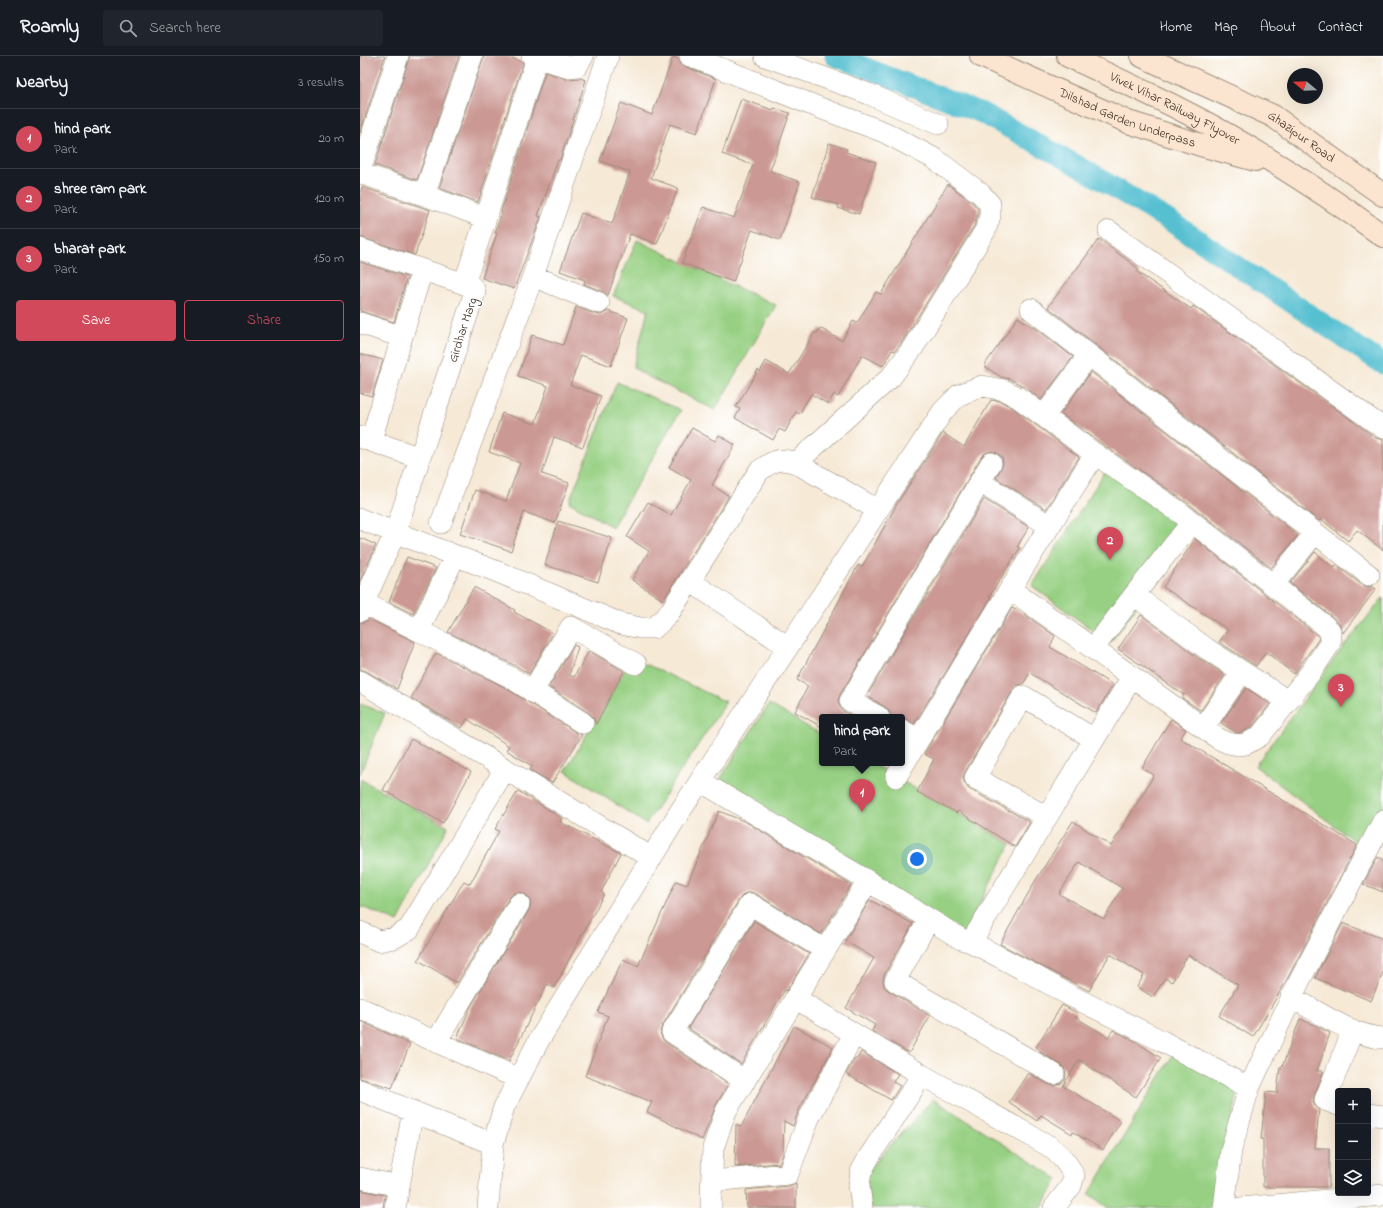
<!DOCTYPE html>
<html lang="en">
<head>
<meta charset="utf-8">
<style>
  :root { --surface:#171b24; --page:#20242c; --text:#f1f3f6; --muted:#9ea1a6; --line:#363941; --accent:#d1495b }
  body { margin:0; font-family:"Indie Flower",sans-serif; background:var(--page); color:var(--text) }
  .controls { position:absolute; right:12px; bottom:12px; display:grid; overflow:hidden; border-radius:4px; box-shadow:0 4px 16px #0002 }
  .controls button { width:36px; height:36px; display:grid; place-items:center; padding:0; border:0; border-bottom:1px solid var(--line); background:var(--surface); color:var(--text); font:20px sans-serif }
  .compass { position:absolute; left:927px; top:12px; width:36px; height:36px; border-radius:50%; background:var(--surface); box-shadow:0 4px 16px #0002; rotate:289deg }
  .you { position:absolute; left:557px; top:803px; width:14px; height:14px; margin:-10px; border:3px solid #fff; border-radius:50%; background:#1a73e8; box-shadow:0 0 0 6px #1a73e833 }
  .badge { display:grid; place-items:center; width:26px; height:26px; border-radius:50%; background:var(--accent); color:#fff; font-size:13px; font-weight:700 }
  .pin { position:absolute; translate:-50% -33px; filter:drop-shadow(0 1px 2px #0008) }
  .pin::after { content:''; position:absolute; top:21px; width:14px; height:12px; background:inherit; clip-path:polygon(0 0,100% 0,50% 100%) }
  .popup { position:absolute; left:459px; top:658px; width:86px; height:52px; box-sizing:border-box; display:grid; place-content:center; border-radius:4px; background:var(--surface); filter:drop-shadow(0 1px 3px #0005); font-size:13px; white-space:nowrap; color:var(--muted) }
  .popup b { font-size:15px; color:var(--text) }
  .popup::after { content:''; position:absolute; left:50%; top:100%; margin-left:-8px; border:8px solid transparent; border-top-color:var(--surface) }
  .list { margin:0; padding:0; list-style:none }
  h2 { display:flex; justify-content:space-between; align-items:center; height:52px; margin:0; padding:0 16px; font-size:17px }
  h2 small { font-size:13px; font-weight:400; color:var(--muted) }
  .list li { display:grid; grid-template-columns:26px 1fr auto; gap:12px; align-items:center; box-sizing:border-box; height:60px; padding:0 16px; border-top:1px solid var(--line) }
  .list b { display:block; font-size:15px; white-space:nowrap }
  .list p { margin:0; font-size:13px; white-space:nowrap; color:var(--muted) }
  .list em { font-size:13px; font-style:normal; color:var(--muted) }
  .actions { display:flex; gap:8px; padding:12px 16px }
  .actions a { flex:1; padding:9px 0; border:1px solid var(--accent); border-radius:4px; text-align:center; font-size:14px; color:var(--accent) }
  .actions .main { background:var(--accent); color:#fff }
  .icon { flex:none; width:22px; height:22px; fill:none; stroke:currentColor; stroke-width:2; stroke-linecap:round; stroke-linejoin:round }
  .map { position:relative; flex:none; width:1023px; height:1152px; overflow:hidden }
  header { display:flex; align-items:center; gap:24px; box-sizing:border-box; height:56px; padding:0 20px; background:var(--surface); border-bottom:1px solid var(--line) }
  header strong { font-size:19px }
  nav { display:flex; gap:22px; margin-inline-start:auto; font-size:14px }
  .search { width:280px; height:36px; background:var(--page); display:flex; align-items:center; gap:10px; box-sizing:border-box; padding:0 14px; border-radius:4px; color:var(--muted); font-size:15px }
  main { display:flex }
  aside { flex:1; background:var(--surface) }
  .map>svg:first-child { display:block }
  .green { fill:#97d083; stroke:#697d50 }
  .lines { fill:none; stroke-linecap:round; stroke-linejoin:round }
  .canal { stroke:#56c0d1; stroke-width:21 }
  .building { fill:#cb9893; fill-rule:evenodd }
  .minor-casing { stroke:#988a7a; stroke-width:22 }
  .secondary-casing { stroke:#988a7a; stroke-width:24 }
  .minor { stroke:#fff; stroke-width:21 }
  .secondary { stroke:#fce5d0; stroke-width:22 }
  .labels { text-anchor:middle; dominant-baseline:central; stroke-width:3.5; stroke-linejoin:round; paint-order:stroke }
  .street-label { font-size:13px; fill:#3b2a1e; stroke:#fff }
</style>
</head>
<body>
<header>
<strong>Roamly</strong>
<div class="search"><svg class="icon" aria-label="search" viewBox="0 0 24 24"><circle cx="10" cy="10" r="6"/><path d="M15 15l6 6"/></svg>Search here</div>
<nav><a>Home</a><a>Map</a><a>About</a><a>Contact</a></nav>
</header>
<main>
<aside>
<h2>Nearby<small>3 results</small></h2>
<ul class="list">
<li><span class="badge">1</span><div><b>hind park</b><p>Park</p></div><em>20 m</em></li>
<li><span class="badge">2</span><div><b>shree ram park</b><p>Park</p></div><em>120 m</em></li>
<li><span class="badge">3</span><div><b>bharat park</b><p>Park</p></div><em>150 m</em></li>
</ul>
<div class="actions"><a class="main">Save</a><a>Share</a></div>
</aside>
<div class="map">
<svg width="1023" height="1152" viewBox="0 0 1023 1152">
  <rect width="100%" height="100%" fill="#fff"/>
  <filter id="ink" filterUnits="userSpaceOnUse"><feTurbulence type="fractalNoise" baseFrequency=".025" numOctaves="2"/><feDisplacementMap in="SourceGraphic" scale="8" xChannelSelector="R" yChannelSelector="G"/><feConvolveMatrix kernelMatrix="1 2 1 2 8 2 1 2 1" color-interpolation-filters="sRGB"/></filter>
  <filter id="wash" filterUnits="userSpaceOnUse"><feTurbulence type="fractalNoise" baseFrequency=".012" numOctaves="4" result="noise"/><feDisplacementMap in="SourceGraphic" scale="16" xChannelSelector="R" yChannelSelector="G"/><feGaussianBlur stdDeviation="0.9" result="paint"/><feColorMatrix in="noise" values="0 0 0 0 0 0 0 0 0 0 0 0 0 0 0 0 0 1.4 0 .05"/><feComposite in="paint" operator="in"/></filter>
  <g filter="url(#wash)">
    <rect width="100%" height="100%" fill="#f6e9d5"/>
    <path class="green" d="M277,184L363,225L416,249L355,354L285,319L273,311L288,254L253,240Z
      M257,326L321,354L252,471L209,446Z
      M748,411L830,477L750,587L672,530Z
      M1023,542V764L1005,793L895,710L983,591Z
      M271,604L290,610L366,646L286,768L205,715Z
      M0,648L25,657L0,718Z
      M409,648L462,679V707H511L651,788L601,883L360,723Z
      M0,723L88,771L38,866L0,850Z
      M814,997L880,1028L852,1148V1152H748L729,1138Z
      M573,1043L698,1123L682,1152H511L504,1118Z"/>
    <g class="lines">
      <path class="canal" d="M475,0L622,57L725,114L813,167L1023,308"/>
    </g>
    <g id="blocks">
      <path class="building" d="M0,0H25L0,77Z
        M50,0H99L57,124L15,109Z
        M124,0H147L162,6L163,7L118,146L79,132Z
        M313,1L319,3L321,8L326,11L356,23L337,77L310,68L291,122L318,132L297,188L270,178L248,239L244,236L224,228L225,224L200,215L221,157L252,168L270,116L240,105L261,47L292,59Z
        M185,16L206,23L220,22L226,24L200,104H198L178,160L181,161L154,233L122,222L137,177H135L142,156H141Z
        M381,43L413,54L414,52L430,57L410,115L440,126L420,184L392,174L373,226L322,207L343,151L374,162L393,109L362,98Z
        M469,87L487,93L486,96L516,106L499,158L478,152L479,149L452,141Z
        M588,128L612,146L618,153V158L614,170L542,286L535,295L532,294L523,310L502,299L478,341L474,338L468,348L451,338L439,358L436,356L425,376L419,373L413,384L375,362L380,353L376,351L398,314L400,316L406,305L429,318L455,276L457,277L460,272L482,285L493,265L497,267L516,236L521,238Z
        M2,131L70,154L55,199L0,181V138Z
        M739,183L779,213L777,216L831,253L833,250L1016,382L1023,384V494L997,474L988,485L961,463L959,465L688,251Z
        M0,206L47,221L34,266L0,255Z
        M216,251L235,258L241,259L248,255L268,262L251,310L221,299L210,329L241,340L223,391L194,381L182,418L209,427L195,467L164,456L151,495L100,478L115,434L146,445L160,407L129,396L142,357L175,368L188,330L158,320L172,279L203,289Z
        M658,261L674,272V271L713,301L681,344L665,331L650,323L641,321L624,310Z
        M0,298L23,304L12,340L0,337Z
        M731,316L938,479L911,512L829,448L742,388L701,358Z
        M631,344L640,345L653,352L719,401L686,453L636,422L643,408L642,401L637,397L631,395L625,397L621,401L480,639L478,645L480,651L484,656L494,661H462V671L435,656L448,630L437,624L498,509L502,511L538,446L583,377L604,391Z
        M332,372L355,385L359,379L375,389L352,429L369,440L303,544L272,524L289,495L267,481L288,446L311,459L331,424L309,411Z
        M624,443L669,471L657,491L660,492L629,541L631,542L554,668L542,661H531L529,655L525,651L507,640Z
        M198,465L252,482L238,526L185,509Z
        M0,482L16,489L0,526Z
        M835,483L959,581L958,584L934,618L906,596L896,610L859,586L868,574L803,531Z
        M955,496L974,512L976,509L1002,529L1007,531L1012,530L1016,533L983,577L979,567L972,561L930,527Z
        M47,501L76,512L53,558L29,546Z
        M114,531L155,554L154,556L193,577L169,618L156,610L88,576Z
        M652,552L664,558L695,580L690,591L753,629L736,657L670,617L663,628L657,629L653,634L605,716L603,722L605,728L609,733L670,766L655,791L598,755L597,757L557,736L574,703L564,698Z
        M781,559L840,603L865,619L841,654H840L822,642L824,639L758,593Z
        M9,563L55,586L37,633L6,615L0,613V567L7,565Z
        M214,589L218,591L209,619L214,621L229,595L264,615L236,668L233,661L229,657L189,631Z
        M76,597L144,631L217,677L222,679L192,727L170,714L172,710L146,694L149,690L107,663L102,672L51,642Z
        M886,632L910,648L892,671L882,676L878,677L875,676L861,667Z
        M811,663L826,674L820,682L997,789L924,929L893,981L859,960L878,929L828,899L812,926L805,922L793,941L777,931L784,919L750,898L729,935L640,888L674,827L713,765L751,790L794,719L782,712ZM719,806L762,832L744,863L699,838Z
        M51,683L111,716L83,767L23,734Z
        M158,735L202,762L200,766L261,797L241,836L244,838L221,881L194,932L187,928L149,1005L97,982L111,950L169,854L171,848L169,842L165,838L160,836L154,837L149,842L97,927L58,904L104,825L110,828L139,775L135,773Z
        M359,755L386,766L491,829L461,878L396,838L390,836L384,838L380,842L302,970L300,976L302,982L305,986L368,1028L356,1049L342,1084L287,1056L292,1046L225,1020L248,960L238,956L263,903L278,910L316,825L327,829Z
        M1018,801L1023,804V836L1003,828Z
        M510,844L553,868L524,919L523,925L524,931L529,935L570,960L549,997L512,975L515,969L486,952L514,902L485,885Z
        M394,865L449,898L427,934L424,935L381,1008L328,972Z
        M983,867L1023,883V916L1011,945L955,922Z
        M702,949L717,957L715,961L748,981L753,974L775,985L801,1002L776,1041L719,1004L703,1030L761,1065L743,1094L713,1076L712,1078L681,1059L677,1065L649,1046L668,1017L688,1028L694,1030L700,1028L705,1024L706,1018L704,1012L700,1008L680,996L681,995L676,991Z
        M940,963L955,969L970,977L957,1015H963V1017L954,1040L953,1045L955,1051L959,1054L955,1092H969V1131H903V1083H901L906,1036L917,1037L920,1011H922Z
        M0,965L50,988L32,1032L0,1022Z
        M434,970L473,991L438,1056L433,1070L424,1065L423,1098L419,1107L375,1111L376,1068L381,1071Z
        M501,996L538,1018L533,1026L540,1030L531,1044L486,1018L495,1002L497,1003Z
        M436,1127V1152H387L386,1134L429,1130Z
        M0,1134L25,1139L23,1152H0Z"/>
    </g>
  </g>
  <g filter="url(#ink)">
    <use href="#blocks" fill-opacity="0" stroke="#988a7a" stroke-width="1"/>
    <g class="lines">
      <g class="minor-casing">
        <path id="minor" d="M172,0L209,11L217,10L223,0
          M330,0L460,52L524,76L575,103L620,137L630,148V160L625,175L552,293L531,321L436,407
          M405,0L509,38L578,68
          M0,115L38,0
          M0,117L64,139L126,162
          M64,139L112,0
          M749,175L1023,372
          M0,193L111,230L114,233L115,236L35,477L0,555
          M173,220L239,247
          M104,228L126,162L177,2
          M671,253L862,404L1009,519
          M0,267L42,281
          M684,360L729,299
          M0,381L60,402
          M11,384L62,214
          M620,426L690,470
          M0,463L138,516L261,568L281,572H294L308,559L399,415C413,405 418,401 436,407L518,454
          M81,467L173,220L248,0
          M330,525L428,591
          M913,529L955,477
          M774,539L847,593L928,645
          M0,545L123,607L150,621L223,667
          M59,574L95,500
          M733,593L774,539L832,466
          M0,625L292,802
          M172,636L211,571L276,608
          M519,661L490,645L631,407
          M843,672L882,616
          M542,674L558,684
          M536,721L650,533L735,398
          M340,725L508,825L601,883L611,886L668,916L711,940L802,985L889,1032
          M687,761L615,722L663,640L734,683
          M569,863L535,925L694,1018
          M0,876L19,885L34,882L49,873L145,713
          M611,886L772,621
          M931,941C957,955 994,981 1023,982
          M435,942L562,1019L689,1090C701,1099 708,1107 714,1120L711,1130L694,1152
          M0,952L157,1022
          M76,986L159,848
          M385,1025L312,976L355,907L390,848L465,894
          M0,1034L133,1088
          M978,1049L965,1044L993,974
          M1008,1058L1023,1060
          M0,1122L39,1130
          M352,1125L428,1118L449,1062L494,978
          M35,1152L53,1055
          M128,1152L133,1088L144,1051L179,984L319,757L583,355L599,339L622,330L644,334L659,342L735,398L822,458L964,569L970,575L971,582L969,589L951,616L900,680L886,688L878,689L868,687L859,683L650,533
          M351,1152V1141L353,1092L366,1055L508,825
          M502,1152L499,1129L501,1116L509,1101L562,1019
          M864,1152L871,1094L889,1032L939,926L1023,765
          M880,1152L1023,1139"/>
      </g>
      <g class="secondary-casing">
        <g id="secondary">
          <path id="s1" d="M621,0L768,66L844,90L895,104"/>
          <path id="s2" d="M708,0C762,25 817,50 868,79C922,110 974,144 1023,180"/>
          <path id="s3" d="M782,0L913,60L1023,139"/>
        </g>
      </g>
      <use href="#minor" class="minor"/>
      <use href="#secondary" class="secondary"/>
    </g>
  </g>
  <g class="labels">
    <g class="street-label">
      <text stroke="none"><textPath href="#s2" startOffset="119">Vivek Vihar Railway Flyover</textPath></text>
      <text stroke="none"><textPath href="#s1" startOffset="159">Dilshad Garden Underpass</textPath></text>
      <text stroke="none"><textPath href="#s3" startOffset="179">Ghazipur Road</textPath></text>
      <text transform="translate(103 274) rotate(-72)">Girdhar Marg</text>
    </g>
  </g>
</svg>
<div class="controls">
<button>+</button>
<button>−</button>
<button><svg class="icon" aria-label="layers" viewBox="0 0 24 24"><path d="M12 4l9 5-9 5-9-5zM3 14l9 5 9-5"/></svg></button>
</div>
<svg class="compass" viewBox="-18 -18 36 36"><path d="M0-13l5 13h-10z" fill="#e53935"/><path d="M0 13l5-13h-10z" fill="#9ea1a6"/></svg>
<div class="you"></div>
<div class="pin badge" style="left:502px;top:756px">1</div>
<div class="popup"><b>hind park</b>Park</div>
<div class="pin badge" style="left:750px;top:504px">2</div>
<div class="pin badge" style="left:981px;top:651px">3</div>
</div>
</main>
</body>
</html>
